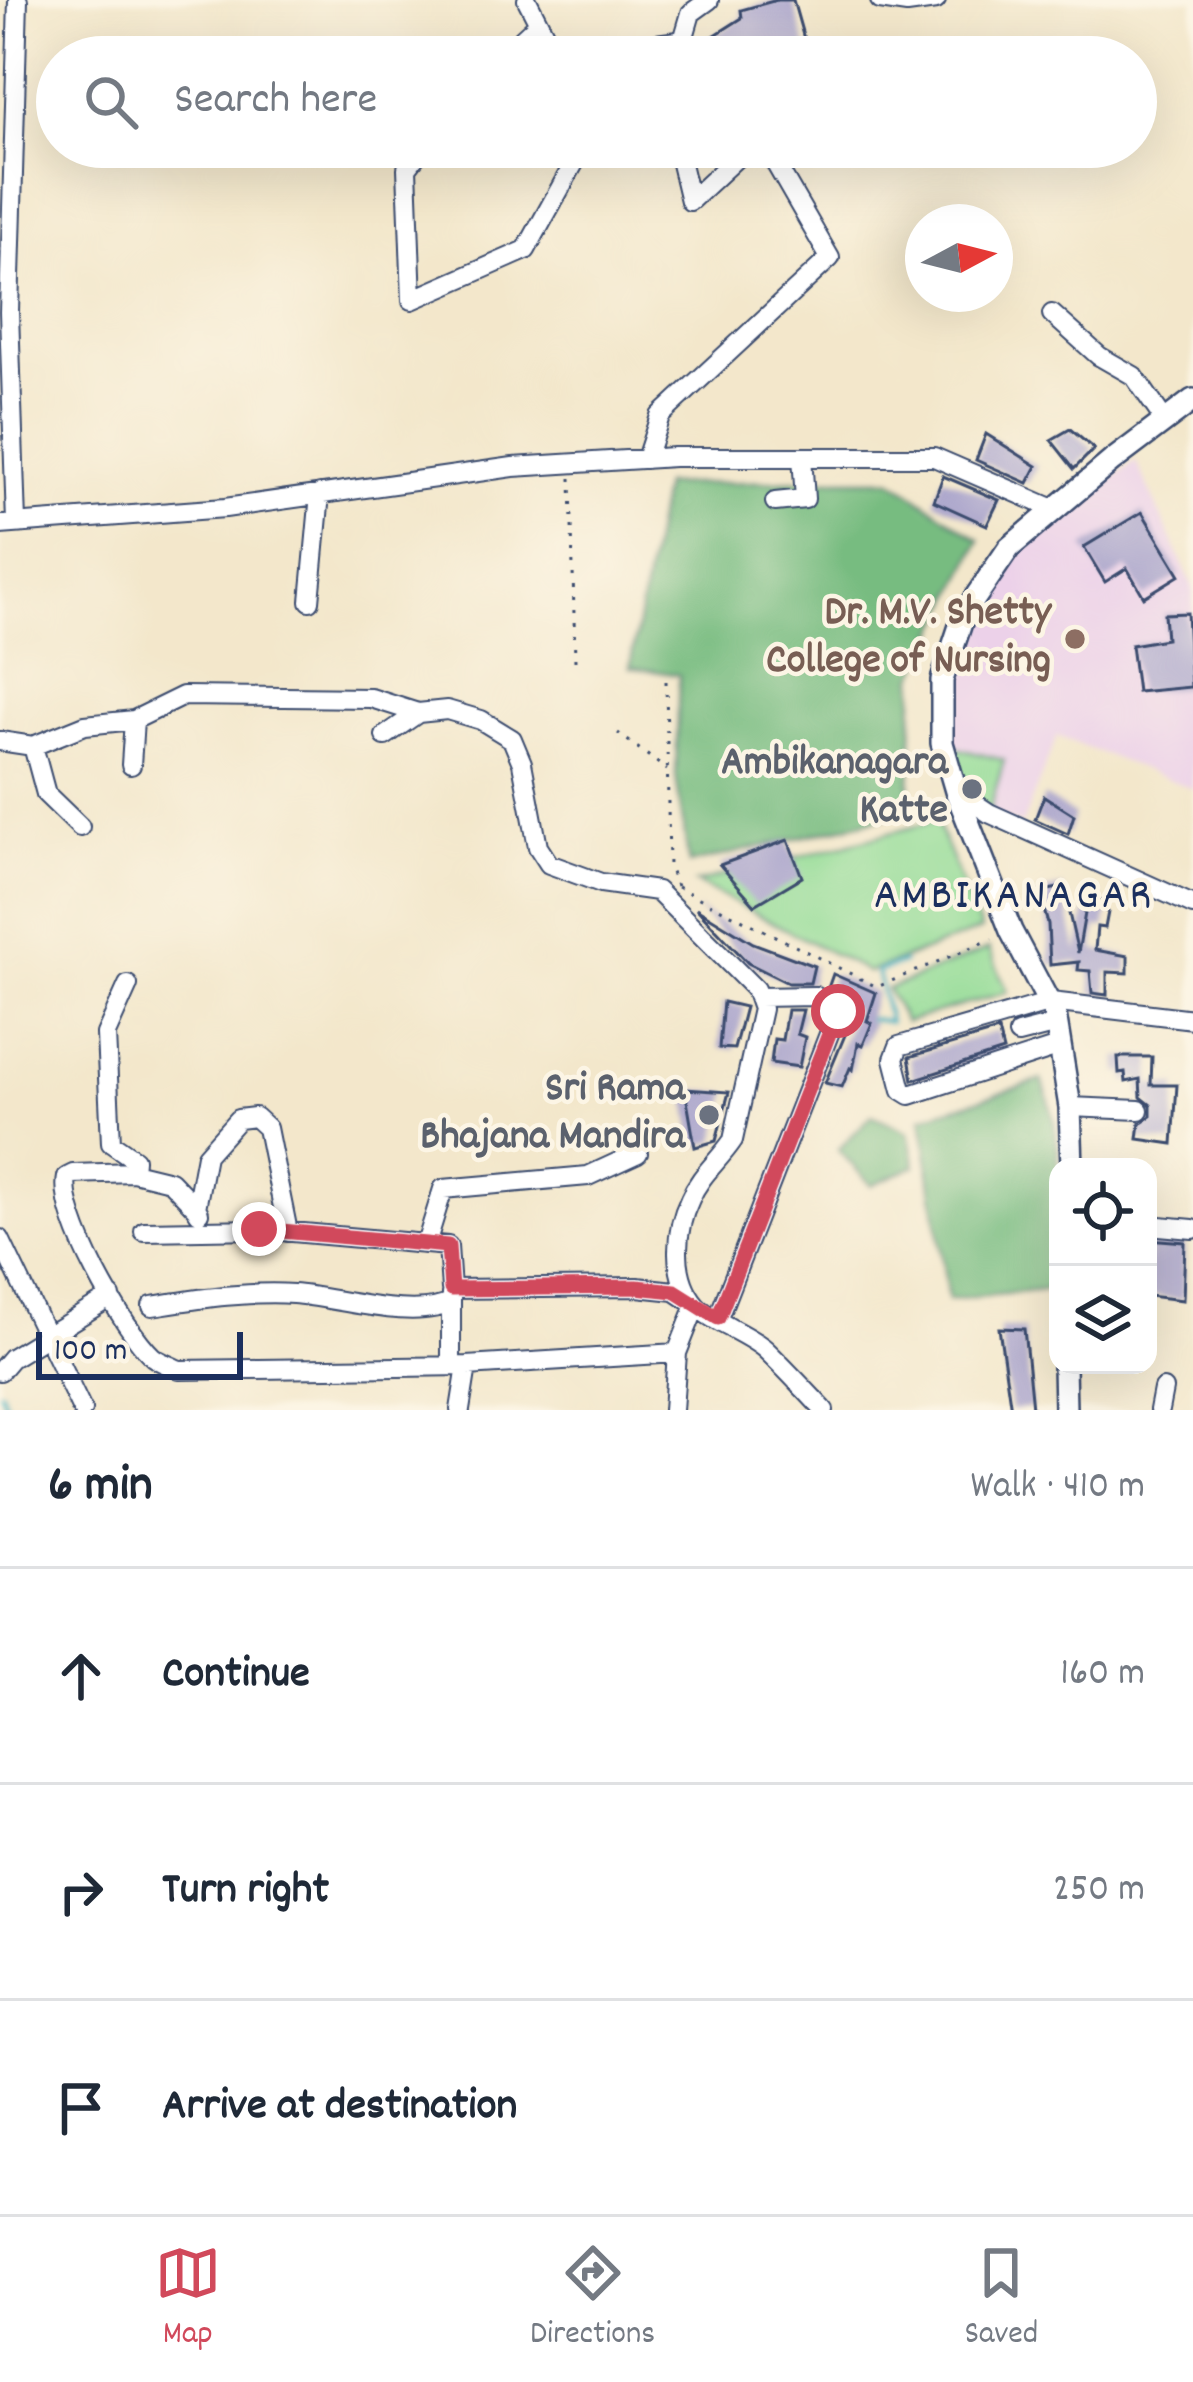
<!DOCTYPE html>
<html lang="en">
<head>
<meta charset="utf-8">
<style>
  :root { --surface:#fff; --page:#f6f6f7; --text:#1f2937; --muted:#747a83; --line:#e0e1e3; --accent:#d1495b }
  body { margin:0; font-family:Dekko,sans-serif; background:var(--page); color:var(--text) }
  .controls { position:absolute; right:36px; bottom:36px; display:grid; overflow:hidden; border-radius:24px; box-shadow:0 12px 48px #0002 }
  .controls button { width:108px; height:108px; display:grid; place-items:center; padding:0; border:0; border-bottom:3px solid var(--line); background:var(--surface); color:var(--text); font:60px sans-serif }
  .compass { position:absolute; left:905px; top:204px; width:108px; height:108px; border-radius:50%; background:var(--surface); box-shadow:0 12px 48px #0002; rotate:83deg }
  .scale { position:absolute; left:36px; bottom:30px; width:207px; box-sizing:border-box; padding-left:12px; border:6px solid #1b2f5e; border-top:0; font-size:33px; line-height:42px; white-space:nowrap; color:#1b2f5e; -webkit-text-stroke:9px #fcf5e5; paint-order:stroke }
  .stop { position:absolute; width:36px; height:36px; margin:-27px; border:9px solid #d1495b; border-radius:50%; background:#fff }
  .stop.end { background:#d1495b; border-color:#fff; box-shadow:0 3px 12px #0008 }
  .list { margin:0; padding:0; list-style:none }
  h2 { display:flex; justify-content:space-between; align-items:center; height:156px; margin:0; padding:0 48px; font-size:51px }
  h2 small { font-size:39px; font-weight:400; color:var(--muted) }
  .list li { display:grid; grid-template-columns:78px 1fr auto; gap:36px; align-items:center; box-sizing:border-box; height:216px; padding:0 48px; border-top:3px solid var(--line) }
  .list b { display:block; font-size:45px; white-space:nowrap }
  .list em { font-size:39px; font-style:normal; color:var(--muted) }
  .icon { flex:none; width:66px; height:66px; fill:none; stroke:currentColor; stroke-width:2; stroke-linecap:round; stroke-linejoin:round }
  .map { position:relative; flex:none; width:1193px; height:1410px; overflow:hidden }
  .search { position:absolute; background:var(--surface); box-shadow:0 12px 48px #0002; left:36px; right:36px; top:36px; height:132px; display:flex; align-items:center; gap:30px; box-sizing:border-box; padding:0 42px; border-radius:66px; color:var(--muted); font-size:45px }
  .sheet { height:804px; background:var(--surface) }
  nav { display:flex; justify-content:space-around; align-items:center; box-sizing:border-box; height:168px; border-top:3px solid var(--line); background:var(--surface); font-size:33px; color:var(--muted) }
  nav a { display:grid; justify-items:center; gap:6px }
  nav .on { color:var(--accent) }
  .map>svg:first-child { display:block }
  .built { fill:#ecd1e9 }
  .green { fill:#94dc97; stroke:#58867a; stroke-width:3 }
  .forest { fill:#77bc80; stroke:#49766f; stroke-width:3 }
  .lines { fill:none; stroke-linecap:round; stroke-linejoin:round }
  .stream { stroke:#44b1c1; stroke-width:4.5 }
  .building { fill:#a6a0ca }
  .minor-casing { stroke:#3b4b6e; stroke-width:22 }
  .major-casing { stroke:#3b4b6e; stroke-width:26 }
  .path { stroke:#3b4b6e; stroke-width:3; stroke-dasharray:3 9; stroke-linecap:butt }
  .minor { stroke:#fff; stroke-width:18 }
  .major { stroke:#fff; stroke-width:21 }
  .route { stroke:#d1495b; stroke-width:15 }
  .education-dot { fill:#8d6e63; stroke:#fcf5e5; stroke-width:4.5 }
  .worship-dot { fill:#6b7280; stroke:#fcf5e5; stroke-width:4.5 }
  .labels { text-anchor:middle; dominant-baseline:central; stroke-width:9; stroke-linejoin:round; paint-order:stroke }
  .education-label { font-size:42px; font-weight:bold; fill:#785e54; stroke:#fcf5e5; text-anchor:end }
  .worship-label { font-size:42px; font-weight:bold; fill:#5b616d; stroke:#fcf5e5; text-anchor:end }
  .neighbourhood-label { font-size:45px; letter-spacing:3px; fill:#1b2f5e; stroke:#fcf5e5 }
</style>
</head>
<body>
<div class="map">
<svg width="1193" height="1410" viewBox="0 0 1193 1410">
  <rect width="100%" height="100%" fill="#fcf5e5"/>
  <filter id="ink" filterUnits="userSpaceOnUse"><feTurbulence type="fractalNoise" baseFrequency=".00833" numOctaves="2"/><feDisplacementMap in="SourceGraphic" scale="24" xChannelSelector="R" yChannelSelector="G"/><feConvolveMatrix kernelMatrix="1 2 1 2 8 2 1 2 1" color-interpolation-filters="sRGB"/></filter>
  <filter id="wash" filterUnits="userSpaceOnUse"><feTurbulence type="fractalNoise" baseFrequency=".004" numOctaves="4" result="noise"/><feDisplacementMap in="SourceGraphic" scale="48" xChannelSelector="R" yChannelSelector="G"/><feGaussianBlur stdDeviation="2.7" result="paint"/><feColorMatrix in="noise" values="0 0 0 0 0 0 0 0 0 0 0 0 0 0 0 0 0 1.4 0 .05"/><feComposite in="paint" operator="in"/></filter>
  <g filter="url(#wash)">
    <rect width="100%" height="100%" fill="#f3e7cb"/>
    <path class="built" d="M1136,461L1193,587V789L1057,736L1022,825L989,813L947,746L944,709L967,615L1032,538Z"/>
    <path class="green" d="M947,746L1004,760L989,813L962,789Z
      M936,821L981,930L868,972L696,883Z
      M989,949L1008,992L905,1022L887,989Z"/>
    <path class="forest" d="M830,479H891L980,540L915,677L909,811L689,864L676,777L679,675L630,667L663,485Z
      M1042,1080C1068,1146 1058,1219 1054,1289L948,1300L922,1117Z
      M872,1115L909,1132L916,1166L871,1185L838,1150Z"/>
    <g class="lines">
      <path class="stream" d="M866,1018L889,1022L877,972L903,963
        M1,1391L7,1408"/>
    </g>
    <g id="blocks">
      <path class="building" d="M777,0H793L808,53L782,57H706L698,46L742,18L741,10Z
        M1070,429L1094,449L1074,469L1051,440Z
        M986,434L1037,466L1028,483L976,460Z
        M943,476L999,500L987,525L934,501Z
        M1142,512L1180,575L1144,597L1127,568L1105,582L1084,547Z
        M1187,613L1191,687L1137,692L1131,645L1166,639L1164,614Z
        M1044,796L1074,815L1068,834L1035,819Z
        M788,840L802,877L755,905L720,865Z
        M1063,887L1078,953L1088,896L1103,900L1101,910L1108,912L1105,928L1097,927L1095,950L1128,956V973L1107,972V995L1092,993L1090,971L1078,970L1079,962L1050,965L1048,924L1039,892Z
        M696,908L753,943L814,966L810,983H788L748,963Z
        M833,974L876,993L867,1021L872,1023L863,1045L858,1043L853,1070L850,1068L842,1087L825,1083L855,1011L828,988Z
        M723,1002L745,1007L734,1049L719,1048Z
        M787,1010H803L797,1034L805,1037L799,1067L771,1063L774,1039L782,1040Z
        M998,1031L1003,1051L913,1080L909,1057Z
        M1118,1057H1152L1151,1085H1177L1173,1144L1138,1139L1140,1123L1151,1116V1105L1141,1097L1140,1079L1126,1082L1125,1072L1119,1073Z
        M685,1089L729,1092L716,1141L695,1147Z
        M1148,1239L1185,1242L1183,1300L1148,1296Z
        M999,1328L1024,1329L1032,1408L1011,1410Z"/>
    </g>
  </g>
  <g filter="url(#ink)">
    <use href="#blocks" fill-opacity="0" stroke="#3b4b6e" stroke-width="3"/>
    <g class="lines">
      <g class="minor-casing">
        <path id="minor" d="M527,0L548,41L575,55L678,41L684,37L691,13L709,0
          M880,0L907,4L936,0
          M502,57L538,24
          M423,147L407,168L412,300L526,250L583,147
          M677,147L690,201L748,147
          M1052,314L1099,356L1134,376L1165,421
          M646,459L660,416L830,258L766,147
          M775,502L805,499L802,457
          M16,523L9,312L18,0
          M0,525L225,508L513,467L674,457H934L1054,509
          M310,601L320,494
          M385,736L418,713L447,710L481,720L512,739L522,763L538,847L549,864L601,883L657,891L755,989L762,1009L733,1140C719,1161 700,1175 690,1199C675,1230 671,1276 696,1305C711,1322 747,1333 766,1350C786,1369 805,1390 824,1410
          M0,741L33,746L46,794L80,827
          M33,746L85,725L134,720L183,696L371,698L418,713
          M131,765L134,720
          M956,791L989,813L1193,905
          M128,985L106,1034L111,1143L134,1159L133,1172L170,1181L196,1208
          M1018,1034L1057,1024
          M1061,1046L910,1095L902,1090L894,1059L899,1046L1051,1002L1193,1019
          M1070,1107L1139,1110
          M133,1172L73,1174L67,1177C59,1217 123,1329 153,1357C160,1362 171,1366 179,1370L467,1366L677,1353
          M199,1213L196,1208L206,1155L238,1119L255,1117L267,1128L288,1232
          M1148,1225L1193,1229
          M144,1231L259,1229L448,1246L451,1289L637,1287L675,1291L696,1305L677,1353L673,1410
          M0,1239L82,1410
          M426,1244L443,1189L588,1176L638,1153
          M451,1294V1366
          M152,1306C198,1299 246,1291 293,1294C334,1297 416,1322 451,1302
          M718,1318L838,1011L815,996L758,997
          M0,1371L11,1358L111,1297
          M460,1410L467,1366
          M1159,1410L1163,1389"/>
      </g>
      <g class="major-casing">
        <path id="major" d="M1072,1167L1070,1107L1055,1014L1011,931L956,791L942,743V680L964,614L1009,548L1112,461L1193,400
          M1064,1365L1065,1410"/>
      </g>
      <path class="path" d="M571,478L575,662
        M666,681L669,868L677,886
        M618,733L667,770
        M677,887L877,987L992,939"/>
      <use href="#minor" class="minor"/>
      <use href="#major" class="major"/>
    </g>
  </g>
  <g class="lines" filter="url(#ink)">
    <path class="route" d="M259,1229L448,1246L451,1289L637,1287L675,1291L718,1318L838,1011"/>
  </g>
  <circle class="education-dot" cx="1075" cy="639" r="12"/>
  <g class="worship-dot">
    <circle cx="972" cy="789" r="12"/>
    <circle cx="709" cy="1115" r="12"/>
  </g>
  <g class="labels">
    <g class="education-label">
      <text x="1051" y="615">Dr. M.V. Shetty<tspan x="1051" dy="48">College of Nursing</tspan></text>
    </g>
    <g class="worship-label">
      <text x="948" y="765">Ambikanagara<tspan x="948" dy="48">Katte</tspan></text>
      <text x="685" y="1091">Sri Rama<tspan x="685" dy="48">Bhajana Mandira</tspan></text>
    </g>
    <g class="neighbourhood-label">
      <text x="1014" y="898">AMBIKANAGAR</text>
    </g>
  </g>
</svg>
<div class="controls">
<button><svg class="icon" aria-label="locate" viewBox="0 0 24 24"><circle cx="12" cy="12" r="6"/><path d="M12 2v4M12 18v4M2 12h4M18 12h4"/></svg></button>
<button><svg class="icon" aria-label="layers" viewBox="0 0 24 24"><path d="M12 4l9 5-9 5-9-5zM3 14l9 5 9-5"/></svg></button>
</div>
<svg class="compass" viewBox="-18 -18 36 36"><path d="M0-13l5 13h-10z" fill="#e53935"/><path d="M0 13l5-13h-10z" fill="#747a83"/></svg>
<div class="scale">100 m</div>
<div class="stop" style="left:838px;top:1011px"></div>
<div class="stop end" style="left:259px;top:1229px"></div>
<div class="search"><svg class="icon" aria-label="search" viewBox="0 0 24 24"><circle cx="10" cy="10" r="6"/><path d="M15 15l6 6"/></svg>Search here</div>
</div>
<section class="sheet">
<h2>6 min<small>Walk · 410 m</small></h2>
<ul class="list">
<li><svg class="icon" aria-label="ahead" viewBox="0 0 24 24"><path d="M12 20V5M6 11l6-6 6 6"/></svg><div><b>Continue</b></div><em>160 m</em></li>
<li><svg class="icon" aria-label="right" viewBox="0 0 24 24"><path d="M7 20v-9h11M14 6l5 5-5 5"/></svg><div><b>Turn right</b></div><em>250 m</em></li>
<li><svg class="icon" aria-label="arrive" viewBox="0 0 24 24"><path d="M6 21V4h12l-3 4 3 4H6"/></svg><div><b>Arrive at destination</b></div></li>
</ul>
</section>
<nav>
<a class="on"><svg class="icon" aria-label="map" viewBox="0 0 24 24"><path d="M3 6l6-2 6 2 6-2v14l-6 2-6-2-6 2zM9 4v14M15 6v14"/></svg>Map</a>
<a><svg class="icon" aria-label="directions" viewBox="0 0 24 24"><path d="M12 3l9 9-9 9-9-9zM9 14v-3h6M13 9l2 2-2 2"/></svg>Directions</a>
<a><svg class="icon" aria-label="saved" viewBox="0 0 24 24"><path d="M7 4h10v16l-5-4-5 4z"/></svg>Saved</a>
</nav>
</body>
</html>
